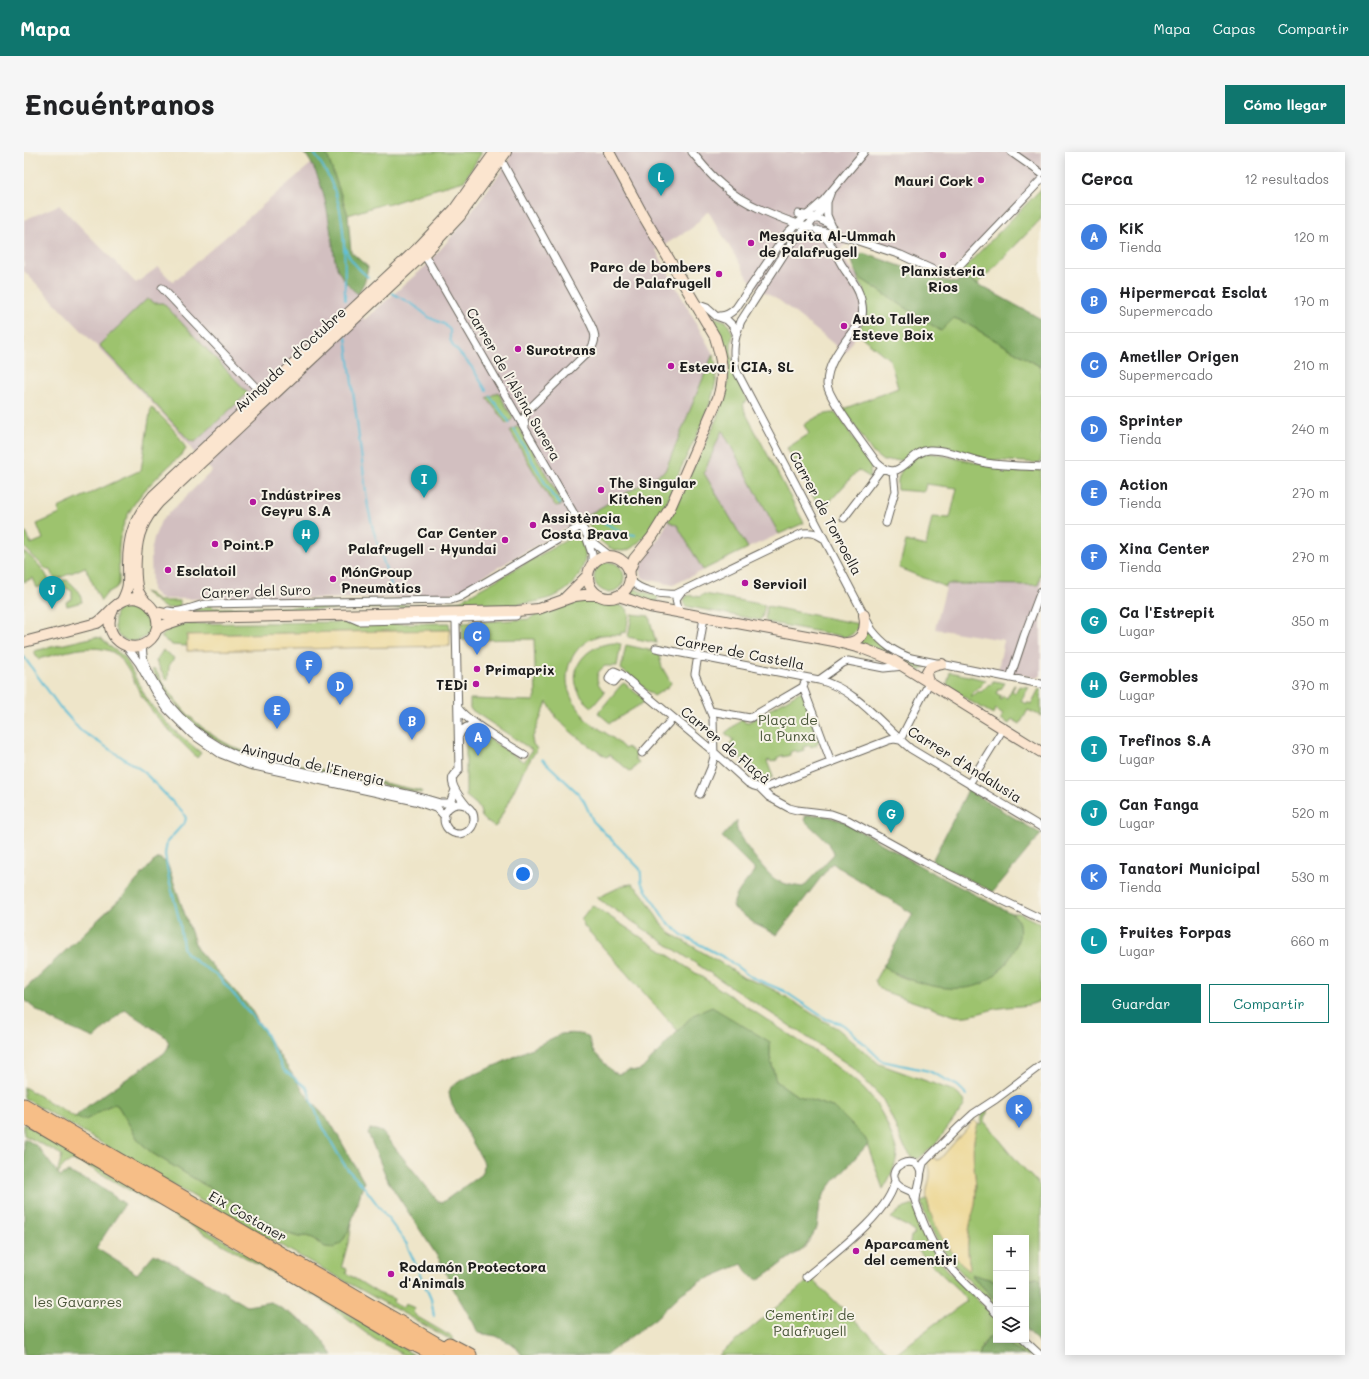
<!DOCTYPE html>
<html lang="es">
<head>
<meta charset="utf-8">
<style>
  :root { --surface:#fff; --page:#f6f6f6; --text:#202124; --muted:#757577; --line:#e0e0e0; --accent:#0f766e }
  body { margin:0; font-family:Mali,sans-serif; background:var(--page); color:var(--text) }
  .controls { position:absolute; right:12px; bottom:12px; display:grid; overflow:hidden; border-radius:0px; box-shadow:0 2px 10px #0003 }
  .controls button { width:36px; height:36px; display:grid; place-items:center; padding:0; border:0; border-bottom:1px solid var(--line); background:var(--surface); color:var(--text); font:20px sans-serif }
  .you { position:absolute; left:499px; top:722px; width:14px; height:14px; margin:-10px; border:3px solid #fff; border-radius:50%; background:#1a73e8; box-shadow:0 0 0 6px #1a73e833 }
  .badge { display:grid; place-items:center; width:26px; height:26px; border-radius:50%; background:var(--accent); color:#fff; font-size:13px; font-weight:700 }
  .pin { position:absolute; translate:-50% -33px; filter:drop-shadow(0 1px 2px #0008) }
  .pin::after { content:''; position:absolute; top:21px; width:14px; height:12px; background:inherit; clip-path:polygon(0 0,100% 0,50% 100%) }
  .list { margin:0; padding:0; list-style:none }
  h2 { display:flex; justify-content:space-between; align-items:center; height:52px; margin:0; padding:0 16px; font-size:17px }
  h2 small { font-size:13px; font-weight:400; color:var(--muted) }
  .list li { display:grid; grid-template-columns:26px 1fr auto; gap:12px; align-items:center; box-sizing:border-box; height:64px; padding:0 16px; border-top:1px solid var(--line) }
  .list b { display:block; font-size:15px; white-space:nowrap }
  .list p { margin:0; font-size:13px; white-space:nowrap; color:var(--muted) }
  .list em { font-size:13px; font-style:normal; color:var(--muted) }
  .actions { display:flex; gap:8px; padding:12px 16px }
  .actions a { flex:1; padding:9px 0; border:1px solid var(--accent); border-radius:0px; text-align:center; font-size:14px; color:var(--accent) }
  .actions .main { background:var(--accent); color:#fff }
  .icon { flex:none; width:22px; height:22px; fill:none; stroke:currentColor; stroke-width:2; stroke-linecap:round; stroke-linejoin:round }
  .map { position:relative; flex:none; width:1017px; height:1203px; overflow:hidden; border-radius:0px }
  header { display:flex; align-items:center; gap:24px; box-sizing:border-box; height:56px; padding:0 20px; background:var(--accent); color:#fff }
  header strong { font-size:19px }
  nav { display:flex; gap:22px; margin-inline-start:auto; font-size:14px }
  .intro { display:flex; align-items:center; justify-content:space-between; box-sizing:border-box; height:96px; padding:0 24px }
  h1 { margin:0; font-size:28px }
  .button { padding:10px 18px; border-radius:0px; background:var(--accent); color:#fff; font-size:14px; font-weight:700 }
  main { display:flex; gap:24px; padding:0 24px }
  aside { flex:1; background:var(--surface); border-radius:0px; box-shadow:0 2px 10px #0003 }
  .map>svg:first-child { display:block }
  .industrial { fill:#d2bfc0 }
  .green { fill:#9dc36e; stroke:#5c7045 }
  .forest { fill:#7ea961; stroke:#4d623e }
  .sand { fill:#eeda9e; stroke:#857b5d }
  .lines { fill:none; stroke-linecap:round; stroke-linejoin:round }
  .stream { stroke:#58bdd7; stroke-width:2 }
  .street-casing { stroke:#666259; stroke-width:9 }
  .secondary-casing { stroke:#666259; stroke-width:12 }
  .highway-casing { stroke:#666259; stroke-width:15 }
  .street { stroke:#fff; stroke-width:7 }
  .secondary { stroke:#fbe5cf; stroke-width:10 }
  .highway { stroke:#f6be87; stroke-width:13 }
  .poi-dot { fill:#b5179e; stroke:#f7f3e8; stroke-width:1.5 }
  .labels { text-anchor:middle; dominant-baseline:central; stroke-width:4; stroke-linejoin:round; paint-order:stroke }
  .poi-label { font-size:14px; font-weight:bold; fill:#1c1c1c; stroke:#f7f3e8; text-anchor:start }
  .street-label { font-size:14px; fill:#1c1c1c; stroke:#f7f3e8 }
  .park-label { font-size:14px; fill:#495639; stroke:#f7f3e8 }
</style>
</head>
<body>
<header>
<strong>Mapa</strong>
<nav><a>Mapa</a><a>Capas</a><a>Compartir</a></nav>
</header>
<div class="intro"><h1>Encuéntranos</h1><a class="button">Cómo llegar</a></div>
<main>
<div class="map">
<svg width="1017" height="1203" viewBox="0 0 1017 1203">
  <rect width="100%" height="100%" fill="#f7f3e8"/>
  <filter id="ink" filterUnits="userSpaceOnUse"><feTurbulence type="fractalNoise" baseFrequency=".025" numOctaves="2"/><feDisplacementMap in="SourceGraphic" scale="8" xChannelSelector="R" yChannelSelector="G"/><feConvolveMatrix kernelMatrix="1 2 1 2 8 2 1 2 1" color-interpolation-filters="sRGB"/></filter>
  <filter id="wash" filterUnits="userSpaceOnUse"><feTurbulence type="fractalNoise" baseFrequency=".012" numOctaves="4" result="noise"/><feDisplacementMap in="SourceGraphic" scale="16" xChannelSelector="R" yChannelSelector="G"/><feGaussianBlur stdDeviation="0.9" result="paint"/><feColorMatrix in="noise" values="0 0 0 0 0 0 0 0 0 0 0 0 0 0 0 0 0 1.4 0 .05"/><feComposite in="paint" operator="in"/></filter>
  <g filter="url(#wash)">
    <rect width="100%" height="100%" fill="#eee5c9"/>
    <path class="industrial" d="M482,0H1017V28L926,121L831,88L819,94L816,98L820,107L833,124L841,140L843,154L840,170L821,201L756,149L740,140L725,127L684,59L668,76L632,98L689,202L641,319L461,423L437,438L424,443L376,446L137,447L128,438L127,400L130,386L137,369L188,319L172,303L152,277L128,251L0,119V68L35,53L112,131L134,115L149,130L288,11L308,44L340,168L405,111L437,73L486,8Z
      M698,264L780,371L724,396L649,433L621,427L618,425L616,415L638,381L690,273Z
      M1016,427H1017V523L1012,526L974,518L980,488L911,477L923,432L1014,433Z"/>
    <path class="green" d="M302,0H458L440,29L401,40L363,53L362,51L324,63Z
      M1017,37V67L954,132L937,123L939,117Z
      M833,124L917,179L930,166L940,170L1017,215V311L966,308L904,294L895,297L878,308L859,309L849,301L819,257L874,236L866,208L833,181C847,159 844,146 833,124Z
      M123,147L130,151H139L224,241L171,290L166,289L75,193Z
      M689,165L702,169L709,182C703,206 714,228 724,249L719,251L721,260L780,371L755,382L698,278L680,321L724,396L679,418L653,373L644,369C655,346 665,324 676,302C699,255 720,215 688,166Z
      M689,202C692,210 693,220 692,229C686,260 670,288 657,316C649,334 643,353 633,369C627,378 610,398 600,399C580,400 569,380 560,365L641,319Z
      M474,240L489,266L484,272L483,271H482L463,246Z
      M127,255C139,266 156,282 162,297L160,300C134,325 103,348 96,386C93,401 96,417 95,432L92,436L83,441L77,449L61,415L31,428L27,418H23L0,395V381L2,380L7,392L19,387L13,372L36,362L34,356L117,318Z
      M811,261L819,269L835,296L850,312L846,318L847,326L834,318L808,347L798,361L763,296L785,282L780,273C790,266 799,261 811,261Z
      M492,275H495L538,350V353L532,354L527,349L486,279Z
      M898,299L967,314L1017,318V419L1014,433L923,432L922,435L875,416L882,389L902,394L908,365L926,366L933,336L902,332L900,340L874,338C871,318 885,310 898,299Z
      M553,382C562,396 564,403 557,419C542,452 502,451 471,454L163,460L188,453V456L416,452L437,448Z
      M0,399C14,412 25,420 28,440L21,443L18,434L13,436L9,426L0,430Z
      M570 425a15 15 0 1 1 30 0a15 15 0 1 1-30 0Z
      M37,428H43C51,434 56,440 58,450L43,454L42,450L48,447V439L40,435L34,436L32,430Z
      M610,436L616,439L634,444L632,453L604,443Z
      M120,440L126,442L134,449H156V456H141Z
      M680,442L741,453L738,466L735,468L661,454L660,447C664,442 668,443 675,445Z
      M559,448H567L584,453H596L604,458L603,461L605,462L602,481L597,480V483C591,483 584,482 578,483C552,488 536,517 546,542C549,552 558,559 561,567L589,586L601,597L603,595L612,602L611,607L615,610L607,620L586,603L582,605C565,594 547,582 533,566C529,561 527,555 523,550L508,587L509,592L513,597L500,618L473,673L471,675L463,670L458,665L456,658L453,653L442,644V582L447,578L453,579L500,610L508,598L446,557V547L509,549L512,545L510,487L438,488V471L505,467L515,460L531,458Z
      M112,449L128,461C128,464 130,469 130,473C129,474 128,477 127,478C118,493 96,494 91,476C90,474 91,470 91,467C91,454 101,452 112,449Z
      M743,454L835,472C832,479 829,483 822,485L743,470L741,467Z
      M608,462L625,464L632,491L604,485Z
      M319,470L324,472L425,471L426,478L163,483V494L148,493L137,485L145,477L157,472Z
      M843,478C861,502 877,504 904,513L896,519L866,503L835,490Z
      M71,485L77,486L88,496L101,505L120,542L128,554L152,580L177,601L173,606C154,586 131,567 117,543C110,530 100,504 86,499C63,491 35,502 14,507L10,499Z
      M592,491L597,492L593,514H581C570,521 571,531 581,540L568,555C564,552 558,547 555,541C542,514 565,491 592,491Z
      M602,493L634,500L638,515L647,531L644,535L630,544L597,517Z
      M139,498L150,506L145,514L144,527L142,528L132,509Z
      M131,517C153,557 185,590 231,603L388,637L398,639L397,641L229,605C183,591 152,558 128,518Z
      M926,520L962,528L946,544L947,545L955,539L957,540L965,532L967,533L969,529L981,531L977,537L975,536L972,541L977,544L975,546L977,547L979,544L983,546L990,533H991L988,539L991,541L995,534L1005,535L997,549L1002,552L1003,550L1007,552L1015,537L1017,538V564L1004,558L996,572L988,567L985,572L977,567L979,562L972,557L969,562L946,549L923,533Z
      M600,531L622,549L586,571L574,561L597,533Z
      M777,539L778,540L796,589L792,591L793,593L787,595L786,593L779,595L780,598L773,600L772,598L766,600V603L759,605V603L753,606V608L747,610L746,608L743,609L749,625C742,628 736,631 729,628L732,624L705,592L710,589L701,581L720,566V570L723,571Z
      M608,732C625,744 630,768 646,781L702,814L720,826L738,832L756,841L798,868L813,876L855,912L930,939L941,949L940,954L910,994L894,1007L888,1005L881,996L867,964L858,946L828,915L573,746L600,733Z
      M568,753L801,906C816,918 834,929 846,944C859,959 867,980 873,1000C873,1011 865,1028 859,1037L841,986L811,956L772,943L752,929L746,905V890L669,863L654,879L560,774L557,767Z
      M987,761H995L1017,772V848C1004,856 992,853 977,856C961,858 948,866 931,864L859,839L854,835L851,828L859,814L875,824L886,828L972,822L983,811L995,772L992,765Z
      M0,935L51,965C66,971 76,956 91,952L94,954L115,989L128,1001L247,1073L268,1083L275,1085L282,1084L289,1086L294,1091L314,1093L321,1085L328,1071L326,1084L318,1113V1115L323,1117L322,1121L354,1141L370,1147L369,1151L379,1156L381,1152L391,1156L389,1160L392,1164L428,1185L431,1190L200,1062L0,946Z
      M963,958V962L961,964L960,969L993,1009L1017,1035V1129C1013,1125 1007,1126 1002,1127V1086H972V1129L947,1123L972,1149V1155C937,1121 911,1098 897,1050L903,1048L906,1060L946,1116C943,1101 943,1087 946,1073C947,1066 950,1059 951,1051C955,1023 943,1002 954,972L957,973L958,962Z
      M0,972L301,1147L390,1203H380L350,1187L295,1146L262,1129L62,1013C49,1007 41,1008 34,1022L33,1021L38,1003L0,983Z
      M890,1053C894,1066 898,1080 905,1093C921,1120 950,1144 972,1166V1182H969L958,1193L955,1203H871L909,1173L943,1149L933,1137L898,1103L894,1098L887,1095L886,1091L887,1084L891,1082C886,1073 875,1072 867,1066L877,1057Z
      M787,1126L867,1203H695L785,1128Z
      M982,1188H994L1009,1203H999L989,1196Z"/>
    <path class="forest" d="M280,0H302L324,63L327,100L344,115L341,129L334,142C326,136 319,128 314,118C310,110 310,97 308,88C303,57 299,25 280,0Z
      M839,101L917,128L934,131L937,123L1017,167V215L940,170L930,166L917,179L833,124L828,109Z
      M944,638L1017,682L969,740L908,709Z
      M782,663H798L819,669L905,719L987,761C991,764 994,767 995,773C1000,794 974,826 955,833C926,843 884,830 859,814L889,762L808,711L753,783L731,772L710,756L709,754C711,741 722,730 730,720V717L698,685L713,668C713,671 712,674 713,677C714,686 744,723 752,728C759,732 771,734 779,735L810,702C810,694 787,675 780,668Z
      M135,706L143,711L173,797L226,856L247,891L285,947L296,958L308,973L340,1030L325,1078L318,1090L310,1096L301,1095L289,1086L282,1084L275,1085L268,1083L247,1073L128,1001L115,989L94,954L91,952C79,954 68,967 60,968C56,968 54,966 51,965L66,952L139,902C146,895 147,890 139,883L101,858L92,865L70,886C46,876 18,866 0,847V838L100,743L129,710Z
      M688,855L746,890V905L752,929L772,943L811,956L841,986L844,992L809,1030L801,1041L796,1052L793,1076L781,1095L734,1128L724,1122L718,1112L675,1130L658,1141L632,1166L582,1203H498L490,1193L472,1184L454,1181L450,1172L426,1131L417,1110L364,1029L344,981L346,977L352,978L358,980L414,1049L419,1050L459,1021L460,1011L428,953L425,941L427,935L439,927L475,912L537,882C547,881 554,881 564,884L569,899L589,920L595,922L605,918L613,919L618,917L669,863Z
      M0,986L13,994L36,1024L44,1020L72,1032L101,1052L72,1096L113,1122L130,1102L166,1120L223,1154L247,1150L289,1176L309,1203H0Z
      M947,1122L972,1129V1149Z
      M1007,1126H1014L1017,1129V1192L1002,1178V1127Z
      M969,1182H972V1188H982L989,1196L999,1203H955C959,1194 961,1188 969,1182Z"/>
    <path class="sand" d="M426,478V494L163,499V483Z
      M950,968L954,972C943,1002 955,1023 951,1052C950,1059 947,1066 946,1073C943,1087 943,1101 946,1116L944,1119C922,1093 910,1080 903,1047C900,1034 913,1020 901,1009L907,1002L912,1008L916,1007Z"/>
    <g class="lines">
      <path class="stream" d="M289,0C325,46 320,93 321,148
        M321,95C324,106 335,118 344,125
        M368,141L391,154L406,166L420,172L426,178V187L429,194L447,214L462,238
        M322,185L344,355L349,377L367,433
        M466,244L486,271
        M490,277L528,343L536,352
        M566,365L583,372L599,381L611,383
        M0,505L35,554L56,578L119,619L159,661L162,666L161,670L143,690L141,702L145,727L156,771L159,795L162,801L175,812L193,823L240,878L259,917L283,936L295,968L318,1009L324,1018L341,1036L382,1091L407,1147L410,1164
        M518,607L555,642L560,649L569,669L616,717C618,722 616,727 618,732L642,769L658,783L703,807L725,824L760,839L802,867L818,872L826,878L858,909L905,919L934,934L943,943"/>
    </g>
  </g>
  <g filter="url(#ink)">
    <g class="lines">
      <g class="street-casing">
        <path id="street" d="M668,0C677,11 686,23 697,32C718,52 759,68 787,76
          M987,0L1017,21
          M475,4L565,169C570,179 574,186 567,197L503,259L500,268L501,274
          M806,42L803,50L794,63L766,93L717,169C710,186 708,200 712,218L848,478C859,492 870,500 887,506L1017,532
          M803,51V63L808,75
          M774,62C788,64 809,69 814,84
          M793,78C807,87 810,101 819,115C824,123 831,131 835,141C838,148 840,161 837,168C835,172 831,176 828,180C817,195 803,212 803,232C804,247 843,296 853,311C876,334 885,299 905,298C922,297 945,307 962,311C980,314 999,314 1017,315
          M797,79L828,87L877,103L916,121H926L931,118L1017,28
          M400,102L557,374L567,389L586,404
          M138,136L238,242
          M672,152L683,156L692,164L703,168L709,174L712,181
          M696,164C703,164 707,161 712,156L764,80L800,48L840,0
          M820,366L858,316
          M862,371L871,339L869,319
          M563,387L568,402V412
          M606,428C616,439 637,443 652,442L779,381C787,380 792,381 799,386
          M657,440L652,447L654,457L659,461
          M144,459C157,462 169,454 182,452L427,448L436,445L557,374
          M321,463L335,469L428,467L431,468L432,471
          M432,471L435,618C433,620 430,623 429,625C425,634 440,650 445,657
          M432,471L437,466L492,464
          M119,493C117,505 122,514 127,525C147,564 185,595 226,608L392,644L416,651H426L431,638
          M102,494L115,511L131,540L143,557L168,582L197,602L225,613L391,649L414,657L421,665
          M632,496L795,528C834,538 857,573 887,597L1017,675
          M597,522L590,530L588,529L585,527L586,524L590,519L597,522L690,600L724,631C731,635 735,636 743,635L865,588L870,587L876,588L905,531
          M986,526L1000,484L1017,439
          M795,528L819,511L824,509L860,516L880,514
          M780,532L779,535L807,610
          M434,556C443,570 485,593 501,603
          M686,559L726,566L779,535
          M435,584C438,576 445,572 454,574
          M618,601L649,566
          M945,632L979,577
          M736,636L745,645L765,656L773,658L807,662L824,668L904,712L1017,767
          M676,642L687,616L690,605L689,566L671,522L680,465
          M420 667a15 15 0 1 1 30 0a15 15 0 1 1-30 0Z
          M897,1020L899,1011L936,974L949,962L972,947L1017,913
          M892,1049C892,1040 899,1024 896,1018C890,1001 862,1015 872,1030C876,1036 883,1037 888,1040C895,1059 901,1078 911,1095C927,1120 951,1140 972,1161
          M782,1125C806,1105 869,1059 871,1027
          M1000,1188L1016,1203"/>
      </g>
      <g class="secondary-casing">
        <path id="secondary" d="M585,0L620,65L691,185C698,208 701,223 694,246L646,356L628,385L610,407L605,420
          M564 425a21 21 0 1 1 42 0a21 21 0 1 1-42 0Z
          M593,444C605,446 615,452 626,455L810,489L840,497L869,508L1017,600
          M541,446L564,423
          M98,449C106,433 104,430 104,413C104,384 110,367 129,344L394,96L430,58L471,0
          M121,449C118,446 116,443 114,439C110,423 111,391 118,376C122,366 128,358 135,350L400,102L436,64L482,0
          M131,460L160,466L493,459L514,457L551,444L560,443H574
          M132,478L140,473L158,467
          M0,490L73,471C83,465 89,452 101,448C124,439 144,469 127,487C107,508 75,483 89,458
          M822,491C838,491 843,477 840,463
          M905,531C898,518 906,514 918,512"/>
      </g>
      <g class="highway-casing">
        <path id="highway" d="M0,953L432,1203
          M0,965L372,1183L411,1203
          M425,1192L446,1203"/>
      </g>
      <use href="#street" class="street"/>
      <use href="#secondary" class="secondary"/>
      <use href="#highway" class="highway"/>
    </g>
  </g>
  <g class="poi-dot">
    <circle cx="957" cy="28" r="4"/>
    <circle cx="727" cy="91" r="4"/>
    <circle cx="919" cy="103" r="4"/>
    <circle cx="695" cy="122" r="4"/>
    <circle cx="820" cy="174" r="4"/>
    <circle cx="494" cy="197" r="4"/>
    <circle cx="647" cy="214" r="4"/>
    <circle cx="577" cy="338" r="4"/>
    <circle cx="229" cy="350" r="4"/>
    <circle cx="509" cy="373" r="4"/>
    <circle cx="481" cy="388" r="4"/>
    <circle cx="191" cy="392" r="4"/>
    <circle cx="144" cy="418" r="4"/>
    <circle cx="309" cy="427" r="4"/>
    <circle cx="721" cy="431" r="4"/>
    <circle cx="453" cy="517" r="4"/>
    <circle cx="452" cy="532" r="4"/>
    <circle cx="832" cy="1099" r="4"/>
    <circle cx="367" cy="1122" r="4"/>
  </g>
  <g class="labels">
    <g class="poi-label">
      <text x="949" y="28" text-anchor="end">Mauri Cork</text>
      <text x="735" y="83">Mesquita Al-Ummah<tspan x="735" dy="16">de Palafrugell</tspan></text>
      <text x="687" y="114" text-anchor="end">Parc de bombers<tspan x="687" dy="16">de Palafrugell</tspan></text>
      <text x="919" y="118" text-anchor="middle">Planxisteria<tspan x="919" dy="16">Rios</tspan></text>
      <text x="828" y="166">Auto Taller<tspan x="828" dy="16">Esteve Boix</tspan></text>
      <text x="502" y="197">Surotrans</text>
      <text x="655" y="214">Esteva i CIA, SL</text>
      <text x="585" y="330">The Singular<tspan x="585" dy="16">Kitchen</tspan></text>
      <text x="237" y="342">Indústrires<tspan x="237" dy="16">Geyru S.A</tspan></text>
      <text x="517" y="365">Assistència<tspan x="517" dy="16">Costa Brava</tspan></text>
      <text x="473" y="380" text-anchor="end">Car Center<tspan x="473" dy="16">Palafrugell - Hyundai</tspan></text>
      <text x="199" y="392">Point.P</text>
      <text x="152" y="418">Esclatoil</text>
      <text x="317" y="419">MónGroup<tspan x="317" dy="16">Pneumàtics</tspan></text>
      <text x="729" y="431">Servioil</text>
      <text x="461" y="517">Primaprix</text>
      <text x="444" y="532" text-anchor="end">TEDi</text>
      <text x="840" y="1091">Aparcament<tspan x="840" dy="16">del cementiri</tspan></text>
      <text x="375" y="1114">Rodamón Protectora<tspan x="375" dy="16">d'Animals</tspan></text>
    </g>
    <g class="street-label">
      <text transform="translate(266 207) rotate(-43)">Avinguda 1 d'Octubre</text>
      <text transform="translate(490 232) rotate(60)">Carrer de l'Alsina Surera</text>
      <text transform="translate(802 361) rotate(62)">Carrer de Torroella</text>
      <text transform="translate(232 439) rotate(-2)">Carrer del Suro</text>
      <text transform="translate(716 500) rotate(11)">Carrer de Castella</text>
      <text transform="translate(702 593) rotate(40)">Carrer de Flaçà</text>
      <text transform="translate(289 612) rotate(13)">Avinguda de l'Energia</text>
      <text transform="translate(941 612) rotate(32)">Carrer d'Andalusia</text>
      <text transform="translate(224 1064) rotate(30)">Eix Costaner</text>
    </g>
    <g class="park-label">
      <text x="764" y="567">Plaça de<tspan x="764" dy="16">la Punxa</tspan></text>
      <text x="54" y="1149">les Gavarres</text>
      <text x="786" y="1162">Cementiri de<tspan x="786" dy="16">Palafrugell</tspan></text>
    </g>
  </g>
</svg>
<div class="controls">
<button>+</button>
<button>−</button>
<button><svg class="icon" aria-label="layers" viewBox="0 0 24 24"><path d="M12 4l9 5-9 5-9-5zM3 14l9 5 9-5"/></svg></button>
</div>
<div class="you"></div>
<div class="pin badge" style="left:454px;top:604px;background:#3f7fe0">A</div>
<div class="pin badge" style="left:388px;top:588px;background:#3f7fe0">B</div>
<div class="pin badge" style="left:453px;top:503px;background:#3f7fe0">C</div>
<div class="pin badge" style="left:316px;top:553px;background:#3f7fe0">D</div>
<div class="pin badge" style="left:253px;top:577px;background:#3f7fe0">E</div>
<div class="pin badge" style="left:285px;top:532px;background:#3f7fe0">F</div>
<div class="pin badge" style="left:867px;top:681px;background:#0f9aa8">G</div>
<div class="pin badge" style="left:282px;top:401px;background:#0f9aa8">H</div>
<div class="pin badge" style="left:400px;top:346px;background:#0f9aa8">I</div>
<div class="pin badge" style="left:28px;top:457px;background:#0f9aa8">J</div>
<div class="pin badge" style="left:995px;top:976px;background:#3f7fe0">K</div>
<div class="pin badge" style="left:637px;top:44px;background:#0f9aa8">L</div>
</div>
<aside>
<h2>Cerca<small>12 resultados</small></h2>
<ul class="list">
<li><span class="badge" style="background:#3f7fe0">A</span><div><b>KiK</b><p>Tienda</p></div><em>120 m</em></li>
<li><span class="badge" style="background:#3f7fe0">B</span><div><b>Hipermercat Esclat</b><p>Supermercado</p></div><em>170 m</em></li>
<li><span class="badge" style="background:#3f7fe0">C</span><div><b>Ametller Origen</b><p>Supermercado</p></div><em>210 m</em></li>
<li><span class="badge" style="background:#3f7fe0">D</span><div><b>Sprinter</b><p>Tienda</p></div><em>240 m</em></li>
<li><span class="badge" style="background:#3f7fe0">E</span><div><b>Action</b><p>Tienda</p></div><em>270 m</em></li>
<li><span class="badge" style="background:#3f7fe0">F</span><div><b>Xina Center</b><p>Tienda</p></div><em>270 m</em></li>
<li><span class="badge" style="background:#0f9aa8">G</span><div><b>Ca l'Estrepit</b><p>Lugar</p></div><em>350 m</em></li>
<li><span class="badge" style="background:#0f9aa8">H</span><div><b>Germobles</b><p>Lugar</p></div><em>370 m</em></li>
<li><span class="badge" style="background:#0f9aa8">I</span><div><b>Trefinos S.A</b><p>Lugar</p></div><em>370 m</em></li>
<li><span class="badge" style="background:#0f9aa8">J</span><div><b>Can Fanga</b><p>Lugar</p></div><em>520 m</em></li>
<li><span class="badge" style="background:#3f7fe0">K</span><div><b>Tanatori Municipal</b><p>Tienda</p></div><em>530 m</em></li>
<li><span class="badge" style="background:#0f9aa8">L</span><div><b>Fruites Forpas</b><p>Lugar</p></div><em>660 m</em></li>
</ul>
<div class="actions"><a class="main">Guardar</a><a>Compartir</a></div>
</aside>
</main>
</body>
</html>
